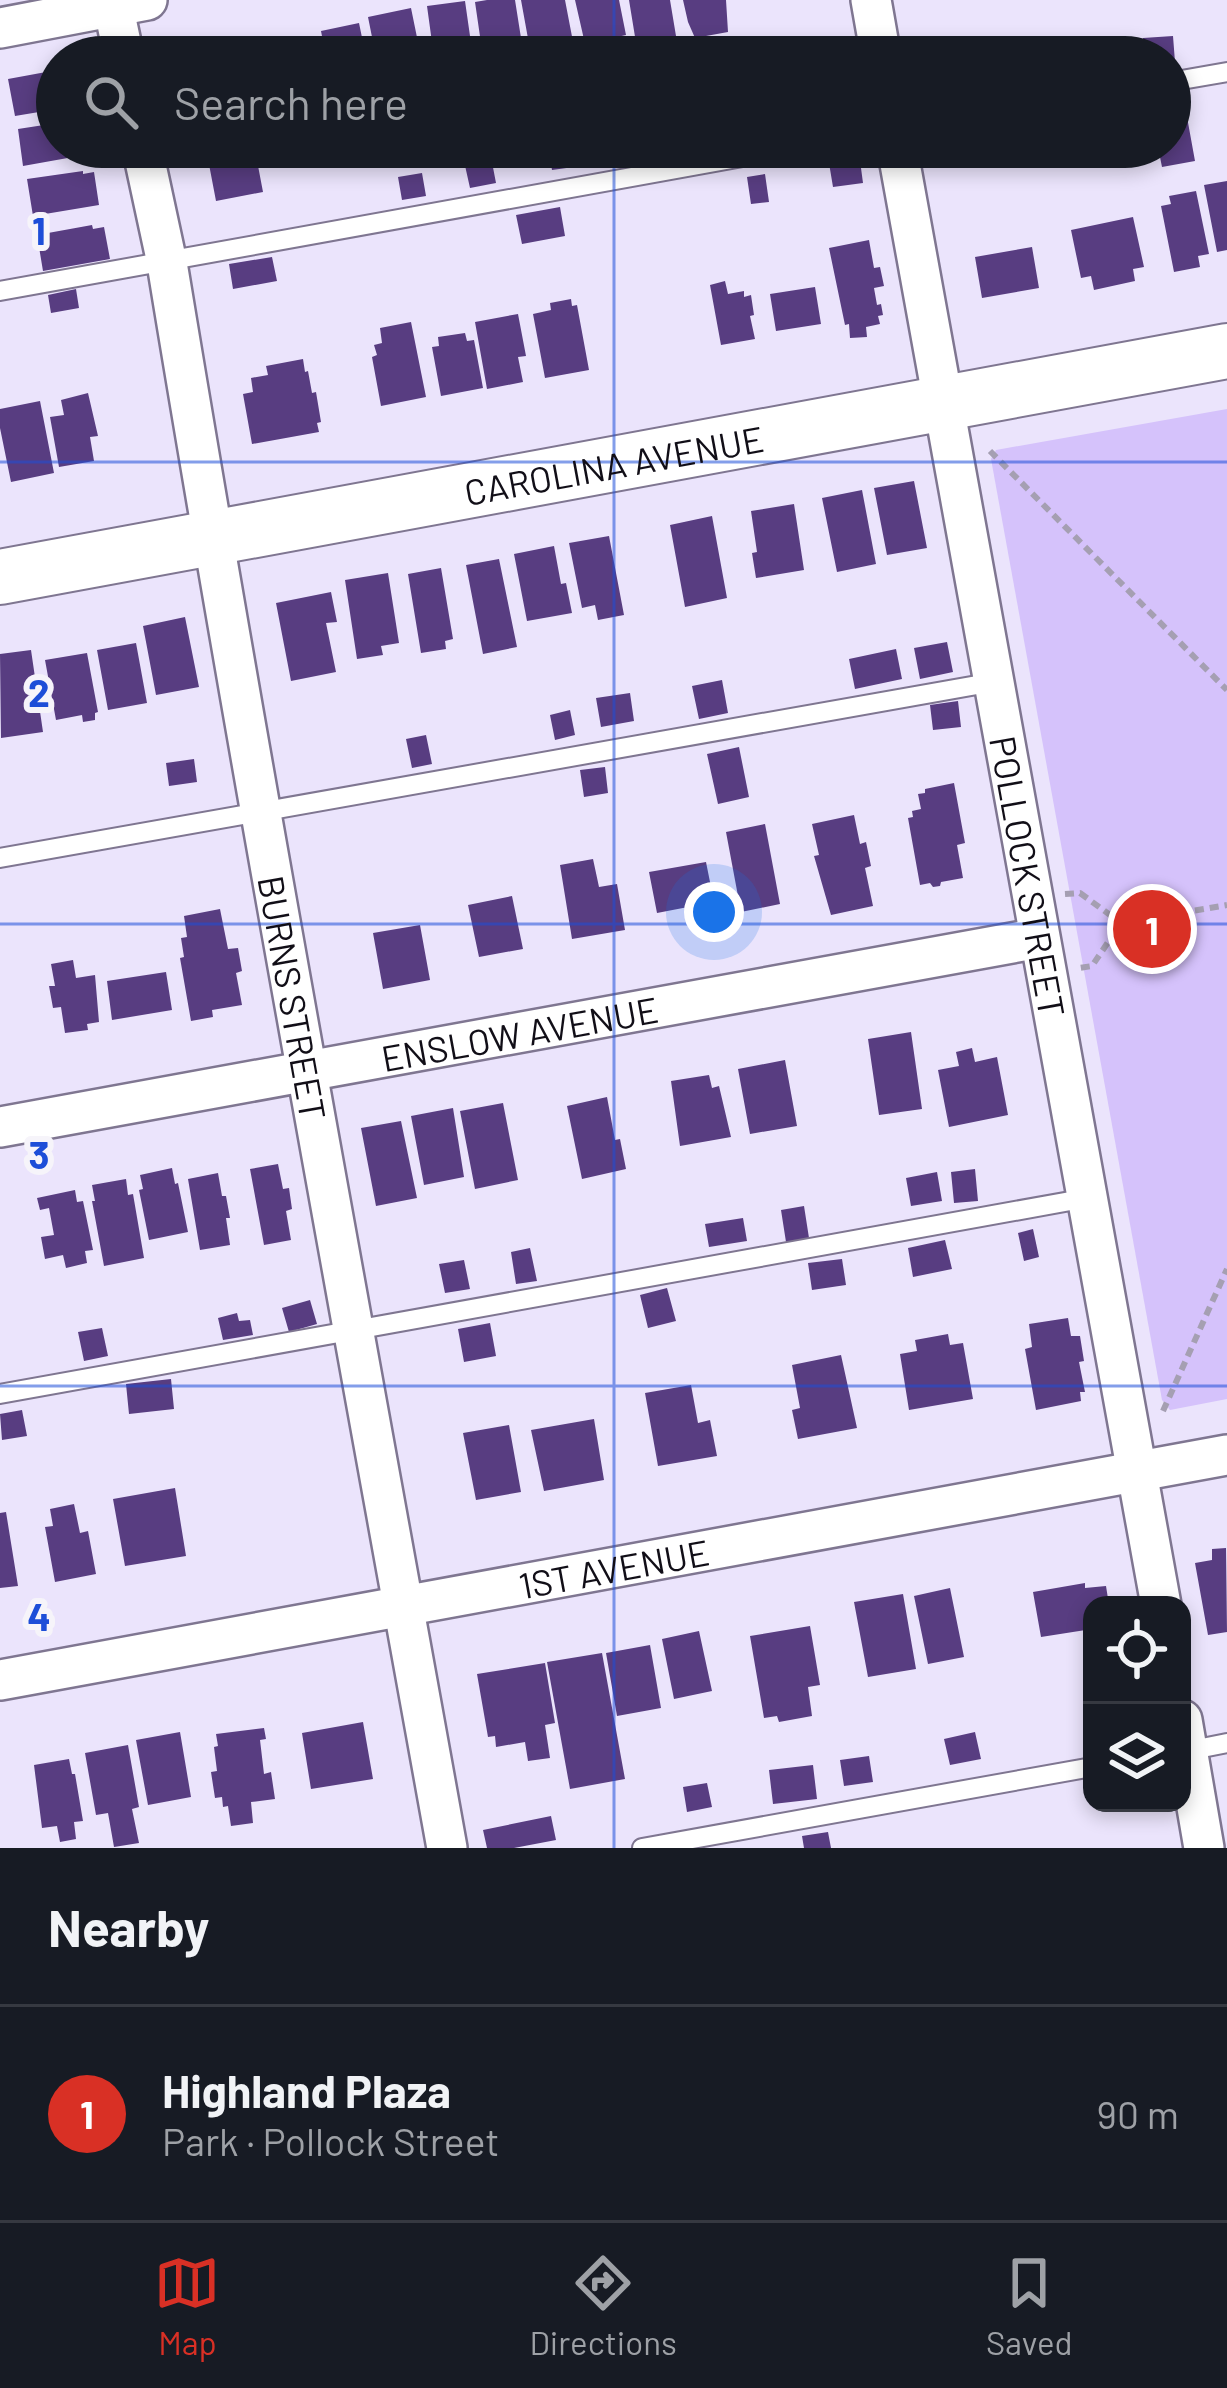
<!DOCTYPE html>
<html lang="en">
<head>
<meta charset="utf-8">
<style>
  :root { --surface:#171b24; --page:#242831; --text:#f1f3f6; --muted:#9ea1a6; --line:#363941; --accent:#d93025 }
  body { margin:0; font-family:Barlow,sans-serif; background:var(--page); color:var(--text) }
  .controls { position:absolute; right:36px; bottom:36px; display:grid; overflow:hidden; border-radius:24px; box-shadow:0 6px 18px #0003 }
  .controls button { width:108px; height:108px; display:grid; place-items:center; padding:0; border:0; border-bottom:3px solid var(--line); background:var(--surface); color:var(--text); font:60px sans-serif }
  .you { position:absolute; left:714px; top:912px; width:42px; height:42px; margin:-30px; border:9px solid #fff; border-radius:50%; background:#1a73e8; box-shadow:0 0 0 18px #1a73e833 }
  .badge { display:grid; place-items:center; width:78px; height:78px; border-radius:50%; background:var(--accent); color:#fff; font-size:39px; font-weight:700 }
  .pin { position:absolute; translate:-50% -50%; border:6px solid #fff; box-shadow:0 3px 12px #0006 }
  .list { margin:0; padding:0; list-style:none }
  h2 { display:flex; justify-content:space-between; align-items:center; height:156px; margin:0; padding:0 48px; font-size:51px }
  h2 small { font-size:39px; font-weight:400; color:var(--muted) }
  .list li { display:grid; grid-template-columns:78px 1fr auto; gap:36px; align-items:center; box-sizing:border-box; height:216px; padding:0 48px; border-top:3px solid var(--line) }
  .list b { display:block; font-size:45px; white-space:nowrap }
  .list p { margin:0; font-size:39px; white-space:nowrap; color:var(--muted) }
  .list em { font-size:39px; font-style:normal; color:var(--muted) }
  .icon { flex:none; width:66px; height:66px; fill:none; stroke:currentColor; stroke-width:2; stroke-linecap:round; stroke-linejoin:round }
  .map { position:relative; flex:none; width:1227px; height:1848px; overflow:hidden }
  .search { position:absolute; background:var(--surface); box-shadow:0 6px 18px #0003; left:36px; right:36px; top:36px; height:132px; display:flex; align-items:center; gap:30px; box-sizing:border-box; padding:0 42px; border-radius:66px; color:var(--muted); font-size:45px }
  .sheet { height:372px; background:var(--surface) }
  nav { display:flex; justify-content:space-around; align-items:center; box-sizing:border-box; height:168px; border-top:3px solid var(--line); background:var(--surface); font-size:33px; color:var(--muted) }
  nav a { display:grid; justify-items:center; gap:6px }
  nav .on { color:var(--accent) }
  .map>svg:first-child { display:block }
  .green { fill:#d5c2fb }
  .building { fill:#583d81 }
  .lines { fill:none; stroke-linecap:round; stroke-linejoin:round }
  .lane-casing { stroke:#7f7691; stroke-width:22 }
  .street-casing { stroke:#7f7691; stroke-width:44 }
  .secondary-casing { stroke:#7f7691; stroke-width:58 }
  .path { stroke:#a59fb2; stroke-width:6; stroke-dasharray:9 6; stroke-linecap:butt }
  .lane { stroke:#fff; stroke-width:18 }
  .street { stroke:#fff; stroke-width:39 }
  .secondary { stroke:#fff; stroke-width:54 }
  .grid { fill:none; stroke:#1d4ed8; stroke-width:3; stroke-opacity:0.55 }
  .labels { text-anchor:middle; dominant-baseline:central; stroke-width:12; stroke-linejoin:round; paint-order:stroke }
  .street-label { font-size:36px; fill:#110e17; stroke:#f6f4fa }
  .grid-label { font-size:39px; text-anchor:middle; font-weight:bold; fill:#1d4ed8; stroke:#f6f4fa; stroke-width:12; stroke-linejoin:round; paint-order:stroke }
</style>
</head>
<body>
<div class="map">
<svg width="1227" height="1848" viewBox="0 0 1227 1848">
  <rect width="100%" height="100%" fill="#ebe4fc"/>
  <path class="green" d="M1227,409V1399L1170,1410L1162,1400L991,459L996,450Z"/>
  <path class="building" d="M487,0H515L524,57H483L475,2Z
    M521,0H565L574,47H571L572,57H553L550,51L531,55Z
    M575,0H619L626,35L617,37L620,57H588Z
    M629,0H670L678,48L638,55Z
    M683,0H726L728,32L695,38L688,22Z
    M465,1L473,57H434L427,6Z
    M411,8L421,57H376L368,17Z
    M359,23L366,57H326L321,31Z
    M1173,36L1175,62L1170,63V57H1144L1143,38Z
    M57,70V109L15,116L8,79Z
    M1176,110L1178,119L1187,117L1195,161L1162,167L1158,147H1170V111Z
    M57,123V147H89L90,154L23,166L18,129Z
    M548,147H577L581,166L552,170Z
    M599,147H637L639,155L601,160Z
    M977,147H1015L1017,158L980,165Z
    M255,150L263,192L216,201L208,159Z
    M859,153L863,183L833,187L828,157Z
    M491,157L496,183L470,188L464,161Z
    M83,171V174L94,172L99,205L33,216L27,179Z
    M422,173L426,196L402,200L398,177Z
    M765,174L769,202L751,204L747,177Z
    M1227,181V250L1217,252L1204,185Z
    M1196,191L1209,254L1198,256L1200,267L1174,272L1161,206L1171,204L1169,196Z
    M560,207L565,236L522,244L516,215Z
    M1133,217L1144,267L1133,269L1135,281L1094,290L1091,276L1081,278L1071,230Z
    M92,225L93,229L104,227L110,259L43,271L37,235Z
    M869,240L874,268L880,267L884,286L874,288L877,305L881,304L883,315L878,316L880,324L866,327L867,337L850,338L849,324L845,325L829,248Z
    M1032,247L1039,288L982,298L975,257Z
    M272,257L277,281L233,289L229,264Z
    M725,281L728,294L744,291V297L751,295L754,315L750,316L755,339L721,345L710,285Z
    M815,287L821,324L776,331L770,294Z
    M76,289L79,308L51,313L48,295Z
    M571,299L572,306L577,305L589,370L545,378L533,314L551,310L550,303Z
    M518,314L526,356L518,357L523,382L487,389L475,322Z
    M411,322L426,397L381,406L372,357L377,355L374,345L382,343L380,328Z
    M465,333L467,341L474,340L483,388L441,396L432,347L439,346L438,337Z
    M303,359L305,372L308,371L312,393L316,392L321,422L317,423L319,432L252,444L243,394L253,392L251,378L268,375L266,366Z
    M88,393L98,436L90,437L94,461L59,467L50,417L64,415L61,400Z
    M40,401L54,473L11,482L0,428V409Z
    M914,481L927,548L887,555L874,488Z
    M862,490L876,564L837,572L822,498Z
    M794,504L804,570L756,578L752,553L757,552L751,511Z
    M712,516L727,598L685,607L670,525Z
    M609,536L624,615L598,620L595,605L582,608L569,543Z
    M554,546L561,584L566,583L572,613L527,621L514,554Z
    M499,559L517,647L483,654L466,565Z
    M441,568L453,639L445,641L446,649L421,653L408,574Z
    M388,573L399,643L381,646L383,655L357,659L345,580Z
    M331,592L337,622L326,623L336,672L291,681L276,603Z
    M185,617L199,687L156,695L143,626Z
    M947,642L953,672L920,679L914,648Z
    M136,643L147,703L108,710L97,650Z
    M896,649L902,679L855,689L849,659Z
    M31,650L43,732L1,738L0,654Z
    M87,653L98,712L95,713V720L83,722L82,715L56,720L45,660Z
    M722,680L728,713L699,719L692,686Z
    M630,693L634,721L601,727L596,698Z
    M958,701L961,727L933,730L930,705Z
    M570,710L575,735L555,740L550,715Z
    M426,735L432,764L412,768L406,739Z
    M739,747L749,797L718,804L707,754Z
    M194,759L197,782L169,786L166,763Z
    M605,767L608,793L584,797L580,770Z
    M954,783L965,843L957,845L963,878L941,882L940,886L933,887L930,883L920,885L908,818L913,817L912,811L921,809L918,794L925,793V789Z
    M854,815L860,844L866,842L871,866L865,868L873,906L831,915L814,856L819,855L812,824Z
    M765,824L780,904L741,912L726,832Z
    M593,859L599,887L617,884L625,930L572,939L560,865Z
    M706,862L714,902L657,913L649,872Z
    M512,896L523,949L479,957L468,905Z
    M220,909L228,949L238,948L242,971L236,973L242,1005L212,1010L213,1017L191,1021L180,958L184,957L181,938L187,937L184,916Z
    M420,925L430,980L383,989L373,933Z
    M73,960L76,978L95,975L99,1022L87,1024L88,1030L65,1033L61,1007L53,1008L49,986H55L51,964Z
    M166,972L172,1010L112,1020L107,981Z
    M911,1032L922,1109L879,1115L868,1039Z
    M972,1048L975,1062L997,1057L1008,1115L949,1127L938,1070L959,1066L956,1052Z
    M785,1060L797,1126L750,1134L738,1069Z
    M709,1075L712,1088L719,1086L731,1137L680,1146L671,1081Z
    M607,1097L615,1140L620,1139L626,1169L582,1179L567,1106Z
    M503,1103L518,1180L475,1189L460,1111Z
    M453,1108L464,1177L424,1185L411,1116Z
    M401,1121L417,1198L376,1206L361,1128Z
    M278,1164L283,1189L289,1188L292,1209L286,1211L291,1240L264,1245L250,1169Z
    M172,1168L175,1184L178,1183L188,1232L149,1240L139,1190L143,1189L140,1175Z
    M975,1169L978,1201L954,1203L951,1172Z
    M937,1172L942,1201L911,1206L906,1178Z
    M218,1173L222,1196H226L230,1218H226L230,1245L200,1250L188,1179Z
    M126,1179L128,1195L133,1194L144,1258L104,1266L92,1201H95L92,1185Z
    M75,1190L77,1202L83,1201L93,1250L85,1251L87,1263L66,1268L63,1255L45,1259L41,1237L54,1235L49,1208L40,1210L37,1198Z
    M804,1206L809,1238L786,1242L781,1210Z
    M743,1218L747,1241L709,1247L705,1224Z
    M1033,1229L1039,1257L1024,1261L1018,1233Z
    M945,1240L952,1269L913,1277L908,1248Z
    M530,1248L537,1281L516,1284L511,1252Z
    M842,1259L846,1285L812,1290L808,1263Z
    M464,1260L470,1289L445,1293L439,1264Z
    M667,1288L676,1321L648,1328L640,1295Z
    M310,1300L317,1324L289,1332L282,1308Z
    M237,1313L239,1321L250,1320L253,1335L223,1340L218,1318Z
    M1068,1318L1071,1336H1080L1084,1361L1079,1362L1085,1392H1080L1081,1401L1036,1410L1025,1349L1032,1347L1029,1324Z
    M490,1323L496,1356L464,1362L458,1329Z
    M102,1328L108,1356L84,1361L78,1332Z
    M948,1334L950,1345L963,1343L973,1399L909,1410L900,1354L917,1351L915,1340Z
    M841,1355L857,1428L798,1439L792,1410L800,1408L792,1365Z
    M171,1379L174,1409L129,1414L126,1384Z
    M691,1385L698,1423L710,1420L717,1456L658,1466L645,1393Z
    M22,1410L27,1436L2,1440L0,1414Z
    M594,1419L604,1480L544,1491L531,1430Z
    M509,1425L521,1492L476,1500L463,1433Z
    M175,1488L186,1556L125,1566L113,1499Z
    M74,1504L80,1533L88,1531L96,1574L55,1582L45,1527L53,1526L50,1509Z
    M6,1512L18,1586L0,1588V1513Z
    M1226,1548L1227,1632L1208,1635L1195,1563L1212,1560V1549Z
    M1085,1583V1588L1106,1586L1109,1605H1092V1629L1041,1637L1033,1592Z
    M950,1588L964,1657L928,1664L914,1596Z
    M903,1594L916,1669L868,1677L854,1602Z
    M810,1626L820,1685L808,1687L812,1716L779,1722L777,1716L764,1718L750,1636Z
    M699,1631L712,1691L674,1699L662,1639Z
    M650,1645L661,1708L617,1716L606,1653Z
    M602,1653L625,1779L570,1789L547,1662Z
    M545,1663L555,1723L545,1725L550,1758L528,1761L525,1742L496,1747L495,1736L488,1737L477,1674Z
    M363,1722L373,1779L311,1789L302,1733Z
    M264,1728L266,1739L260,1740L264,1774L271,1772L275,1799L251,1802L253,1823L231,1826L228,1806L223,1807L222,1797L215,1798L211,1772L217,1771L214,1747L218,1746L216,1734Z
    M180,1732L191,1797L148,1805L136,1740Z
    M975,1732L981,1759L950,1765L944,1739Z
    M128,1745L139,1807L132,1809L139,1843L114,1847L108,1813L96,1815L85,1753Z
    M869,1756L873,1782L844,1786L840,1760Z
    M69,1759L72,1774H75L83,1821L74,1822L76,1839L60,1842L57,1826L42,1828L34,1765Z
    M813,1765L817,1799L773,1804L769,1770Z
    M707,1783L712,1807L687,1812L683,1787Z
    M551,1816L556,1840L514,1848H487L483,1830Z
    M828,1832L831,1848H804L802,1836Z"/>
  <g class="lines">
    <g class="lane-casing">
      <path id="lane" d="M1170,82L1227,72
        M0,291L798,147
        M0,858L994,682
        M0,1394L1087,1198
        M1187,1751L1227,1743
        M642,1848L1092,1767"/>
    </g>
    <g class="street-casing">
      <g id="street">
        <path d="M112,0L124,57"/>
        <path d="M871,0L881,57"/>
        <path d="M0,28L147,0"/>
        <path id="s1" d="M142,147L167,263C254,792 352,1320 447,1848"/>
        <path id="s2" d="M897,147L1161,1605"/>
        <path id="s3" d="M0,1127L1039,938"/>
        <path id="s4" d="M0,1680L1227,1455"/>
        <path d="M1182,1720L1204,1848"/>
      </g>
    </g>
    <g class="secondary-casing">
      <g id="secondary">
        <path id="s5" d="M0,577L1227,351"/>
      </g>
    </g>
    <path class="path" d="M990,451L1227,690
      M1065,894L1080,893L1121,923L1092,966L1079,968
      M1121,923L1227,905
      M1163,1411L1227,1269"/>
    <use href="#lane" class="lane"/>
    <use href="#street" class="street"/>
    <use href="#secondary" class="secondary"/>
  </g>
  <path class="grid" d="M614,0V57M614,147V1848M0,462H1227M0,924H1227M0,1386H1227"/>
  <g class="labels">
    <g class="street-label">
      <text stroke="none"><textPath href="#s5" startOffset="624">CAROLINA AVENUE</textPath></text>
      <text stroke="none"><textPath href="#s2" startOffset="741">POLLOCK STREET</textPath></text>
      <text stroke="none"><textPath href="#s1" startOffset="864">BURNS STREET</textPath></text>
      <text stroke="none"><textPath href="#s3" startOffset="528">ENSLOW AVENUE</textPath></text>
      <text stroke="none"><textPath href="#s4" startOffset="624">1ST AVENUE</textPath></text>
    </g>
  </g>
  <g class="grid-label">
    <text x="39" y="245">1</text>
    <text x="39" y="707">2</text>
    <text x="39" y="1169">3</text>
    <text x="39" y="1631">4</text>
  </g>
</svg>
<div class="controls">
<button><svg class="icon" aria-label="locate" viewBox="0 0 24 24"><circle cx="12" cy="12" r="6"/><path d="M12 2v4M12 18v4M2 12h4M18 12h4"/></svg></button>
<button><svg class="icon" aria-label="layers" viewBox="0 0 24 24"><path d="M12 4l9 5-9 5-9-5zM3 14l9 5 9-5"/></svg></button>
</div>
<div class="you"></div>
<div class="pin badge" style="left:1152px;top:929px">1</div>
<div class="search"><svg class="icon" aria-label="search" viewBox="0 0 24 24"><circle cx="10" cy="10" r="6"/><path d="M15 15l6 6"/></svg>Search here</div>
</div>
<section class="sheet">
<h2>Nearby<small></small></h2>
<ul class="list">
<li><span class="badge">1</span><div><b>Highland Plaza</b><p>Park · Pollock Street</p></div><em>90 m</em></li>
</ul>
</section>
<nav>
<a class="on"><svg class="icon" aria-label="map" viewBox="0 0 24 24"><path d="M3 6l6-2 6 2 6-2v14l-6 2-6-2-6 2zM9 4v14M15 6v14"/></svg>Map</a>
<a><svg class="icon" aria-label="directions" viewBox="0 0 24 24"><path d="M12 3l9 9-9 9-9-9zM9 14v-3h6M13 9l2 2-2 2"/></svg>Directions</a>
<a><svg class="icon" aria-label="saved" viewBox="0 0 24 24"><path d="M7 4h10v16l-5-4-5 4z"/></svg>Saved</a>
</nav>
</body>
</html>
